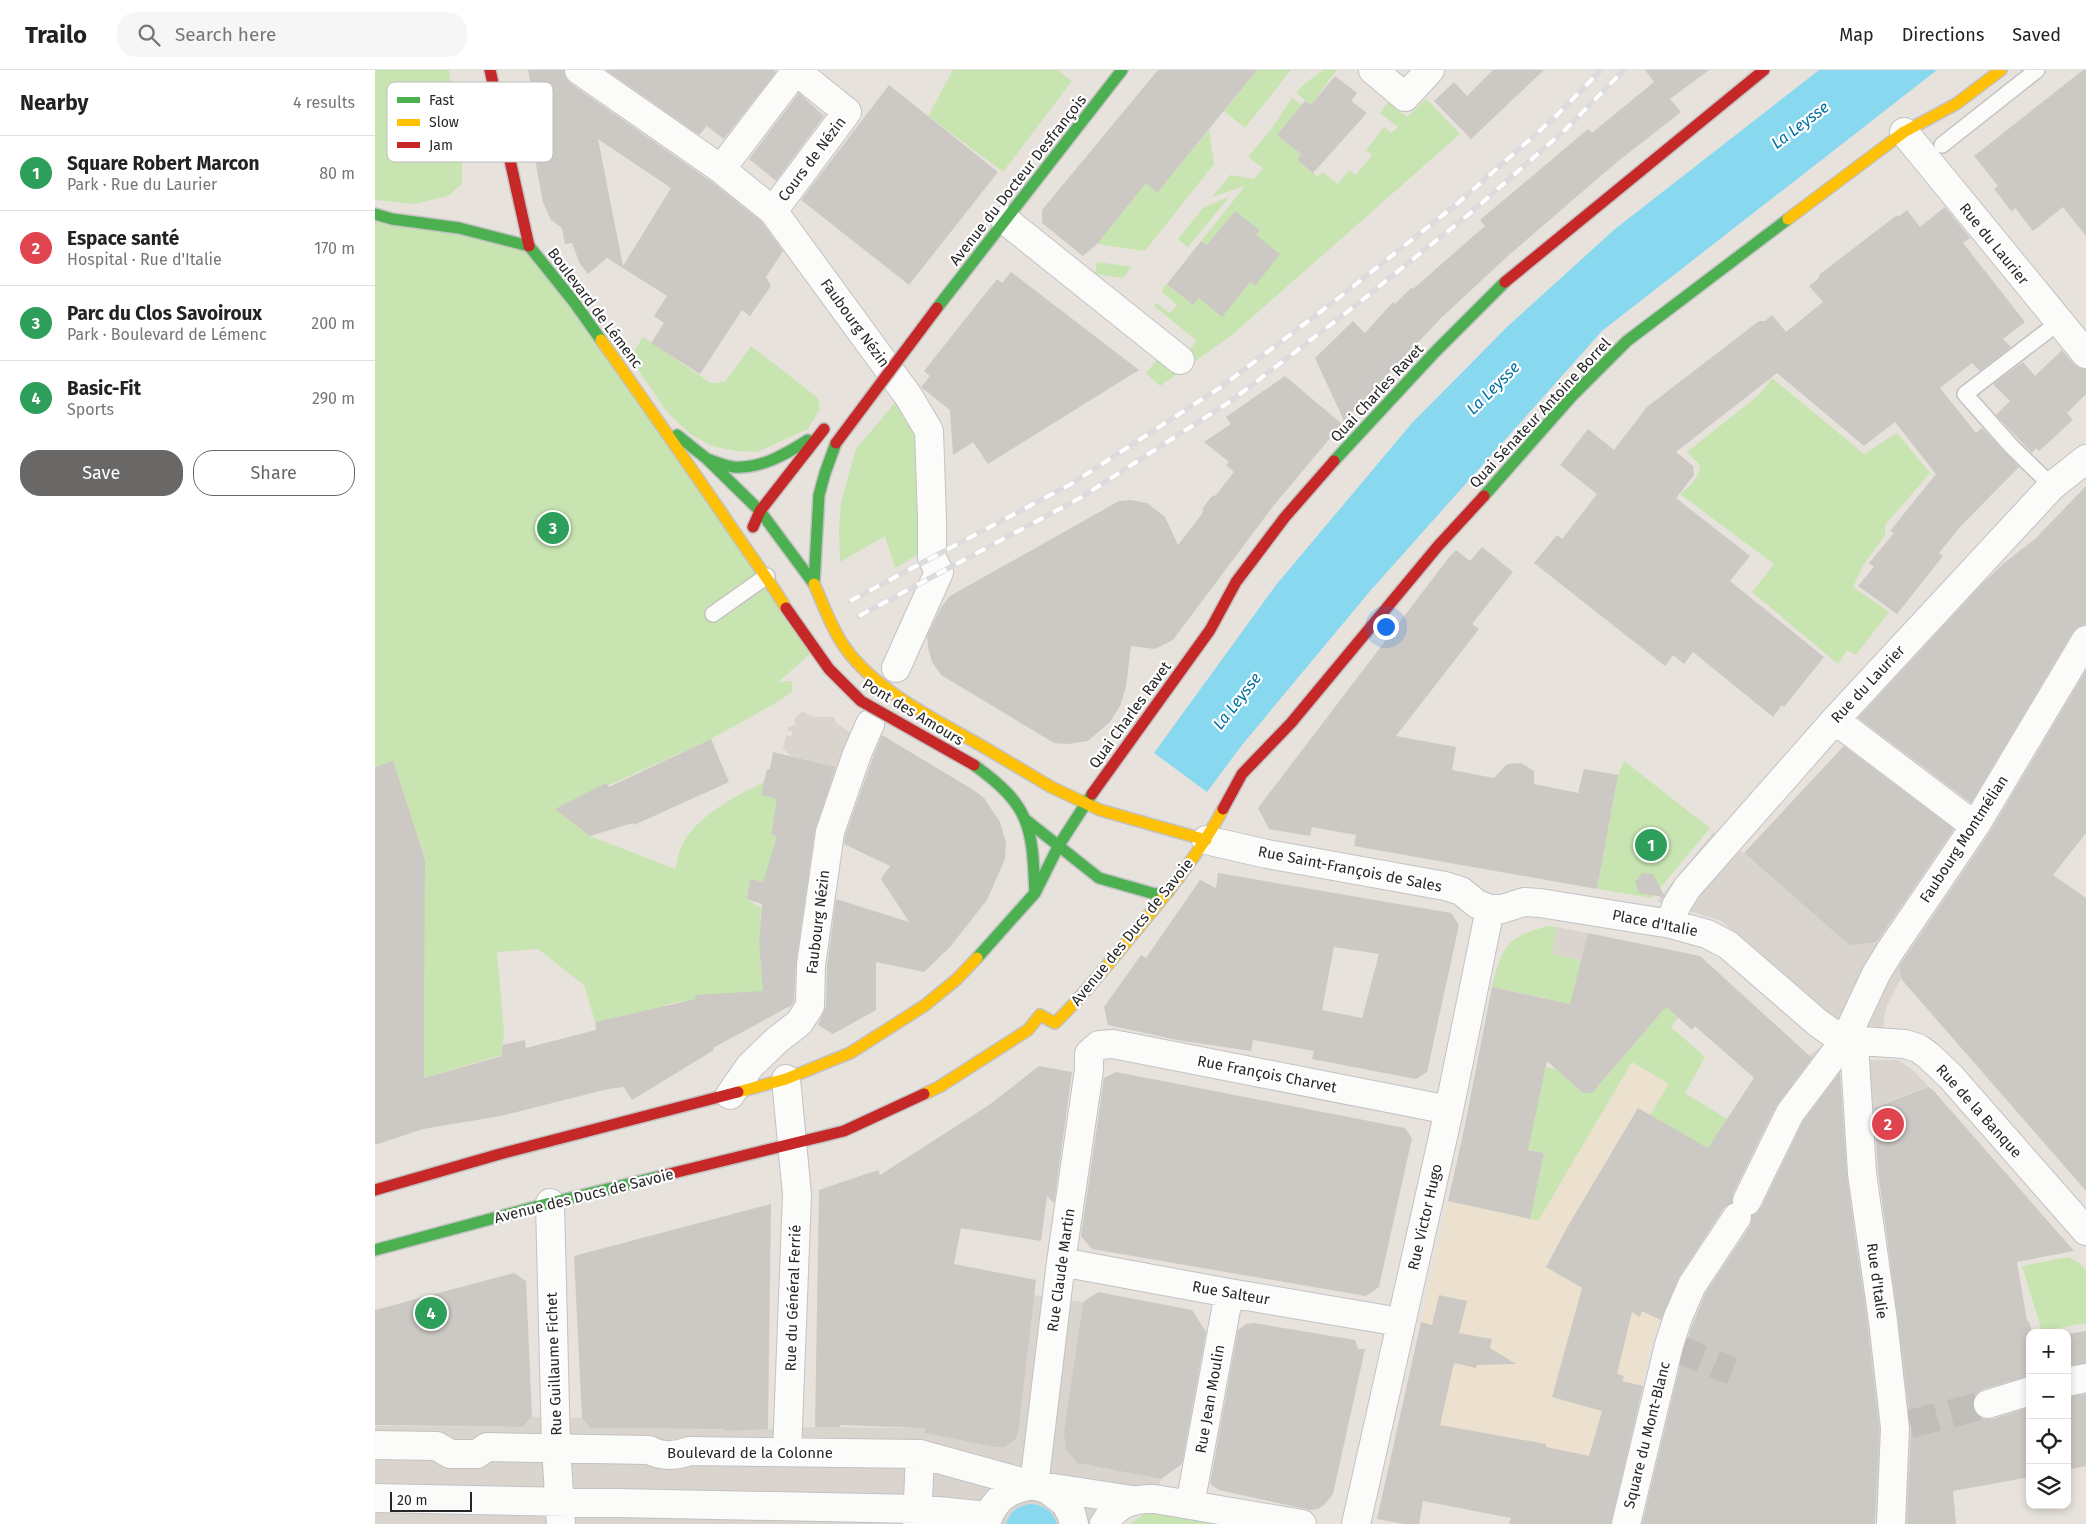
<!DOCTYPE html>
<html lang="en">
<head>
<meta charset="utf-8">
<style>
  :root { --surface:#fff; --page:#f6f6f6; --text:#222; --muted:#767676; --line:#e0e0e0; --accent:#6a6866 }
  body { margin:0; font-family:"Fira Sans",sans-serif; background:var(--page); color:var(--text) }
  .controls { position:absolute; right:15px; bottom:15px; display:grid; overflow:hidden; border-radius:10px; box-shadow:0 2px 8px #0003 }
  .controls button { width:45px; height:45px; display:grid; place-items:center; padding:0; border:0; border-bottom:1px solid var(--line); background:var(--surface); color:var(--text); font:25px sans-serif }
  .scale { position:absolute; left:15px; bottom:12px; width:82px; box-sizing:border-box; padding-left:5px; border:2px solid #272727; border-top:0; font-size:14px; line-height:18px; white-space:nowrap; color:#272727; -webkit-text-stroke:4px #fff; paint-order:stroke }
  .you { position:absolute; left:1010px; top:556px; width:18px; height:18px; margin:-12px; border:4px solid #fff; border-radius:50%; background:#1a73e8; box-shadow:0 0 0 8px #1a73e833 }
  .badge { display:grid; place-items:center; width:32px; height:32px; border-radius:50%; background:var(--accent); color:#fff; font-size:16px; font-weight:700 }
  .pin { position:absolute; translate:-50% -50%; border:2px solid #fff; box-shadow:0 1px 5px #0006 }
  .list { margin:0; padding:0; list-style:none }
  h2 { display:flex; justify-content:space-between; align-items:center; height:65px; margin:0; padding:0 20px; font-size:21px }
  h2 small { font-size:16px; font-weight:400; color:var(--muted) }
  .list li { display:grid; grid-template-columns:32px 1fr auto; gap:15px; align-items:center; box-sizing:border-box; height:75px; padding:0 20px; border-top:1px solid var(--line) }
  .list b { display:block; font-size:19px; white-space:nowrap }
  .list p { margin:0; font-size:16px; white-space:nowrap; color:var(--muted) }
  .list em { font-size:16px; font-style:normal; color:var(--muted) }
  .actions { display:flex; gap:10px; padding:15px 20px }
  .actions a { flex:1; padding:11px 0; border:1px solid var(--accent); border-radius:20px; text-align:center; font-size:18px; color:var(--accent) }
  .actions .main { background:var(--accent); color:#fff }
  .icon { flex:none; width:28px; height:28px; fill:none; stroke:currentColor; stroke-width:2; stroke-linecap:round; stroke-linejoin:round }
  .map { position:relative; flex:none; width:1711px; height:1454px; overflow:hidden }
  header { display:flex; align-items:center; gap:30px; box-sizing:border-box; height:70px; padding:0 25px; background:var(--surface); border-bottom:1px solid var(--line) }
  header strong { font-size:24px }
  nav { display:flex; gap:28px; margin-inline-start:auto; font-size:18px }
  .search { width:350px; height:45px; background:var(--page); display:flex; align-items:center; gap:12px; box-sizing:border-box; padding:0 18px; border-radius:20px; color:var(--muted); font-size:19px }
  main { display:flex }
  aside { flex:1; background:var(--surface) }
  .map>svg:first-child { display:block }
  .education { fill:#ece1cf }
  .green { fill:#c8e5b1 }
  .plaza { fill:#d9d4cd }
  .water { fill:#88d9f0 }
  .building { fill:#ccc8c3; fill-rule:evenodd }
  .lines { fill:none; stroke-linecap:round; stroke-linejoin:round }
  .street-tunnel { stroke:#c1bdb8; stroke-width:28; stroke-dasharray:28 14; stroke-linecap:butt }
  .lane-casing { stroke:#c3c2c3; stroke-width:18 }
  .street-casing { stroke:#c3c2c3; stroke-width:30 }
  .fast-casing { stroke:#c3c2c3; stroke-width:14 }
  .slow-casing { stroke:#c3c2c3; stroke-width:14 }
  .jam-casing { stroke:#c3c2c3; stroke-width:14 }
  .lane { stroke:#fbfbfa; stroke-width:15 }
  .street { stroke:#fbfbfa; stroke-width:28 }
  .fast { stroke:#4caf50; stroke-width:11 }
  .slow { stroke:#ffc107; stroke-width:11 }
  .jam { stroke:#c62828; stroke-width:11 }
  .rail-casing { stroke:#dcdcde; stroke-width:5.5 }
  .rail { stroke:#fff; stroke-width:4; stroke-dasharray:11; stroke-linecap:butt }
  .slow-bridge-casing { stroke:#c3c2c3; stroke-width:14; stroke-linecap:butt }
  .jam-bridge-casing { stroke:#c3c2c3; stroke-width:14; stroke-linecap:butt }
  .slow-bridge { stroke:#ffc107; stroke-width:11 }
  .jam-bridge { stroke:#c62828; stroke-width:11 }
  .labels { text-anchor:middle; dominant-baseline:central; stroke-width:4.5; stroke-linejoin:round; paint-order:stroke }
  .street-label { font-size:15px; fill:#272727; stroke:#fff }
  .water-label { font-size:16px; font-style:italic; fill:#0170a2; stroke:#fff }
  .key { fill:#fff; stroke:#bebebe; stroke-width:1 }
  .key-label { font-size:14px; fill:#272727 }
</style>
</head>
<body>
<header>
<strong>Trailo</strong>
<div class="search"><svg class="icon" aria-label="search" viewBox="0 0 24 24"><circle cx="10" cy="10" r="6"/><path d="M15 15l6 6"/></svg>Search here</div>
<nav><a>Map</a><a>Directions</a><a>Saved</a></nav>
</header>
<main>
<aside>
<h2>Nearby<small>4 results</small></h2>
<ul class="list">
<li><span class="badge" style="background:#2e9e5b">1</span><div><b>Square Robert Marcon</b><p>Park · Rue du Laurier</p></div><em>80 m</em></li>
<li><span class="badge" style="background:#e0444e">2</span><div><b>Espace santé</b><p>Hospital · Rue d'Italie</p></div><em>170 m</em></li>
<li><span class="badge" style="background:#2e9e5b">3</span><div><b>Parc du Clos Savoiroux</b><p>Park · Boulevard de Lémenc</p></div><em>200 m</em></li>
<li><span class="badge" style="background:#2e9e5b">4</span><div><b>Basic-Fit</b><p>Sports</p></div><em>290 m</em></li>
</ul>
<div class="actions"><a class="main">Save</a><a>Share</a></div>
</aside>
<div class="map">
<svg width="1711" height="1454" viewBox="0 0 1711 1454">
  <rect width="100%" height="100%" fill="#e7e2dc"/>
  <path class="education" d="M1257,992L1294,1014L1275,1045L1263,1038L1170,1196L1263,1243L1290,1237L1278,1266L1267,1316L1239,1392L1025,1347L1073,1131L1163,1151Z"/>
  <path class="green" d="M0,0H74L87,82V114L73,126L39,134L0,130Z
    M578,0H683L697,11L628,102L553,46Z
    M882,0H916L870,58L849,41Z
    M948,0H962L936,35L921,23L928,15Z
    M917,28L927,35L903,65L926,84L922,90L943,107L947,102L963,114L974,100L981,105L997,85L991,80L1009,57L1016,63L1023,57L1005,43L1013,32L1032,47L1051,29L1085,64L857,265L785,316L771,303L791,279L805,290L822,271L779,236L781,233L795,243L802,235L786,221L792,214L818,234L824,228L875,212L880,216L881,165L885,160L860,141L832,175L826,171L870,116L837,127L855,105L879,109L888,98L873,87L897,58Z
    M834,60L839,94L770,181L722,174L771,113L782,122Z
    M855,126L813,177L803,169L828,138Z
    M0,144L154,176L440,580L403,612L417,611V622L404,631L336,669L181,739L215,766L300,799C302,793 303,786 305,780C317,748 360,726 389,712L393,727L412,731L399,747L396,765L405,767L388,812L375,810L372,829L386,838L384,872L389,930L310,940L308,931L290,935L288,949L263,942L220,952L209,915L163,879L122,882L129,961L127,985L49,1008L50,787L40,759L0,769Z
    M722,192L757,197L748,208L720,204Z
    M268,267L336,313L350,312L376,276L443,328L445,339L433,359L382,382L361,381L337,376L315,364L292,342L255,287Z
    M1397,308L1489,384L1522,363L1555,403L1510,455V465L1489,494L1478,517L1514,542L1481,585L1472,580L1463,594L1377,522L1399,494L1305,424C1316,415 1323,410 1325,395L1312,382L1384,325Z
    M523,329L545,367L547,482L520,498L510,466L465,492L464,460L466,432L481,379Z
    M1249,691L1335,758L1277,828L1222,819L1243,705Z
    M1173,856L1182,857L1177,884L1207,890L1209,952L1174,929L1117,917C1127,876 1132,867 1173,856Z
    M1291,937L1303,948L1296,957L1330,987L1310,1023L1352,1049L1351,1089L1275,1045L1294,1014L1257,992L1163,1151L1155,1149L1169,1083L1141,1077L1142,1071L1089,1060L1095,1031L1160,1045L1171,997L1181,999L1208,1023H1217Z
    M1693,1187L1703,1192L1711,1200V1253L1667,1261L1647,1196Z
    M776,1439L851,1454H755Z"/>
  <path class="plaza" d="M427,641L440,647H459L461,653L480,666L461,697L416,686L408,679L411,665L416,666L418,662L412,660L413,657L421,654L419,650Z
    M1339,762L1369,783L1474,875L1501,871L1527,890L1524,895L1527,907L1512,935L1509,947L1508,961L1469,954L1454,944L1346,851L1282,831Z
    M1182,857L1213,863L1207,890L1177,884Z
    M1448,975L1471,987L1487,990H1523L1539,1001L1558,1021L1548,1018L1502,1036L1496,1041L1504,1125L1522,1236L1535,1349L1533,1454H1501L1502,1393L1483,1179H1486L1470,1071L1468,1003L1466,1002L1440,1020L1409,1055L1385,1040L1397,1024L1435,985Z
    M659,1225L708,1232L689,1361L690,1378L702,1393L786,1409L780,1429L729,1454H682L674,1440L662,1435L656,1434L644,1437L631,1454H0V1356L147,1357L157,1347L207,1348L216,1358L393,1359L440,1357L536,1358L551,1317L550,1363L616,1376L630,1377L641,1369L642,1355H644Z"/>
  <path class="water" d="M1444,0H1562L1227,261L996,520L867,675L832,722L779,683L901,515L1037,353L1132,257L1240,159Z
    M656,1434C669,1435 678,1441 682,1454H631C635,1442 643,1435 656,1434Z"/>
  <path class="building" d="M153,0H189L190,7L195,13L337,112L387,152L408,181L391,207L396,216L375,246L367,240L325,304L276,273L289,253L279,246L292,226L232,188L213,204L205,194L197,173L190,174L187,158L176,150L168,132L152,46L162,44ZM223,69L296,118L248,196Z
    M231,0H399L401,2L349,69L332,56L324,65Z
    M783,0H882L782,123L771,113L722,174L708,186L667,153V140Z
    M1118,0H1169L1096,69L1059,31L1079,12L1092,26Z
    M1270,0H1334L1295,29L1306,42L1242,92L1135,184L1066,248L969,351L940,288L978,251L990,263L1018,232L1020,234L1036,218L1038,219L1110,156L1105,150L1213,59L1217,63L1279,12Z
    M1708,0H1711V166L1688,137L1658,161L1640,138L1637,142L1619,119L1623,116L1599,86Z
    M960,6L982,23L976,31L992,43L938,103L922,90L926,84L902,65L930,31L936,35Z
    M514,15L623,102L534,215L426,130Z
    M424,23L449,46L401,111L374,89Z
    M1570,137L1595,168L1588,173L1650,252L1628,269L1636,277L1605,301L1597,293L1565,318L1601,363L1607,358L1644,397L1585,457L1564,483L1568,486L1522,544L1483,516L1499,497L1494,493L1519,463L1515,461L1561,404L1520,352L1489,376L1402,303L1301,382L1318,396L1319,405L1301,428L1375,486L1355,511L1449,587L1409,637L1407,635L1398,647L1318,582L1309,594L1298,585L1290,596L1159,493L1182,465L1187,469L1222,424L1185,395L1213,359L1239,380L1272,337L1384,251H1390L1397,245L1411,262L1448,232L1434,216L1443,209L1445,204L1522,145L1523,147L1532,140L1545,157Z
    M860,141L885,160L881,165L905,184L880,216L875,212L847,247L824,228L818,235L792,214L826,171L832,175Z
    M636,202L764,300L613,394L598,372L578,385L575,340L546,317L555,306L549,301L622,209L627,213Z
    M1687,280L1699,294L1705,298L1711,299V324L1692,343L1698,350L1664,381L1661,378L1657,383L1621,345L1635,331L1618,314L1648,292L1660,306Z
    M910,306L967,354L899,435L798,570L780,579L756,576L751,617L745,636L735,652L713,671L693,674L679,673L566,605L557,592L553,577L552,566L566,537L575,526L744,431L756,430L772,433L790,447L803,475L827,444L828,438L836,427L841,425L859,402L851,395L854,392L829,372L856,354L851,347Z
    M1711,416V554L1703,557L1698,562L1596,733L1483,648L1608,513L1629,493L1660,469Z
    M1107,477L1138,502L1097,554L1104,559L1021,666L1081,677L1077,700L1119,708L1132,694L1146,693L1159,701V714L1203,723L1209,699L1243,705L1222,819L979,776L981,765L937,757L935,766L894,759L883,738L1075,486L1081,480L1095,491Z
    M1711,600V763L1678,805L1711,828V1121L1527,910L1524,896L1613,765Z
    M507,665L600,721L609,728L625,752L631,773L630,789L612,830L575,877L549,902L501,892V940L458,964L443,955L451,936L452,896L461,829L534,852L506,809L515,796L469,774L470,766L497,690Z
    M336,669L354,712L259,755L258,753L215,766L180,739L231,713L234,717Z
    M1469,676L1579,759L1502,872L1474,875L1369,783Z
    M398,682L461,697L440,760L421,893L419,931L417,935L338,978L339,980L257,1030L249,1017L233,1019L126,1046L48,1059L0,1075V697L18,691L50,789L49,1008L127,986V975L150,970L151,978L221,960L220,952L321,929L320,925L388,921L384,872L387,834L372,829L375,809L388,812L402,766L396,765L402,729L386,725L392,699H395Z
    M843,803L1076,843L1084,855L1052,1002L1041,1009L937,989L939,981L878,970L876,981L802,970L733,955L729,937L766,885L771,888L825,810L841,818ZM959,877L1004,884L987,948L947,940Z
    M1267,803L1278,804L1289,825L1288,827L1264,823L1260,812Z
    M1213,863L1325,886L1437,988L1401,1036L1358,1124L1357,1133L1349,1138L1304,1207L1286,1250L1267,1241L1265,1247L1257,1242L1242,1304L1249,1306L1247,1311L1268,1316L1236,1454H1134L1136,1448L1048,1431L1044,1454H1029L1002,1449L1046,1252L1057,1255L1064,1225L1092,1231L1084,1263L1117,1269L1115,1278L1141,1294L1102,1295L1101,1298L1079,1293L1065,1355L1171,1374V1377L1214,1386L1227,1341L1177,1327L1207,1218L1171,1197L1193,1156L1263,1038L1333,1078L1379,1008L1320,956L1317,960L1291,937L1217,1023H1208L1172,991L1153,1080L1169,1083L1155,1149L1073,1131L1089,1060L1117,917L1195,934Z
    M664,996L697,1002L679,1133L672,1126L666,1171L586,1158L579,1194L661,1210L644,1356L641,1369L630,1377H620L550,1363V1358L465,1355V1357H440L444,1120L503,1100L505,1105L614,1035Z
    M741,1002L1030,1058L1037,1068L1004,1217L991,1226L717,1179L706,1166L729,1008Z
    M1465,1002L1472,1105L1492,1253L1504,1359L1500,1454H1267L1309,1279L1318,1253L1331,1222L1375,1156L1377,1145L1386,1138L1428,1051Z
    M1550,1018L1557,1019L1699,1181L1642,1192L1652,1251H1654L1657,1263H1655V1306L1608,1319L1601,1324L1598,1331V1338L1602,1345L1610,1349H1618L1655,1337V1407L1578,1421L1581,1454H1532L1536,1356L1523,1249L1503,1101L1499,1038Z
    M396,1134L393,1359L349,1361V1359L216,1358L207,1348L199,1186Z
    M139,1203L151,1211L157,1347L147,1357L0,1355V1240Z
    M723,1222L817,1240L831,1262L807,1394L786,1409L702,1393L690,1378L689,1361L708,1232Z
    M879,1253L980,1270L983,1279H990L958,1424L949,1435L943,1439L935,1440L844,1420L835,1414L863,1260L871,1254Z
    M1711,1261V1293L1692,1296V1264Z
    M1711,1324V1396L1692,1400V1327Z"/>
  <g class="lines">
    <path class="street-tunnel" d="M1301,1278L1357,1301
      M1535,1354L1613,1334"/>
    <g class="lane-casing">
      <path id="lane" d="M1567,75L1662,0
        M1677,416L1637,377L1590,324L1684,252
        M338,544L392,506"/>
    </g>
    <g class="street-casing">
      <path id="street" d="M204,0L346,99L398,141L534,327L554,361L557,449V488L564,502L521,598
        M998,0L1030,27L1055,0
        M1529,62L1711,284
        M346,99L420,2
        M398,141L472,42L420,0
        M630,150L805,290
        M1460,650L1600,756
        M831,770L892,784L1070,816L1086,821L1102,834L1115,839H1127L1149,832L1165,833L1296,854L1332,864L1353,875L1443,953L1460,965L1470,970L1530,974L1543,978L1554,986L1576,1007L1711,1161
        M1296,854L1301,836L1312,818L1460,650L1677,416L1711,389
        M1470,970L1478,983L1480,989L1487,1103L1508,1251L1520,1358L1516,1454
        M411,1009L422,1125L412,1382
        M355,1025L375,996L402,970L424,953L435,936L436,895L455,762L482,684L495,654
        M1372,1131L1415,1043L1470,970L1501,904L1515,881L1600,756L1711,570
        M175,1133L181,1378L186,1454
        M686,1192L854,1223L1025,1252
        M1692,1312L1711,1308
        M1613,1334L1655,1321
        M0,1375L62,1376L75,1384H102L112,1377L274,1380C287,1387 302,1386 314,1381L545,1384L672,1419L690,1433L696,1443L699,1454
        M659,1415L686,1192L714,1000V984L724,975L738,974L1074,1040
        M0,1428L543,1439L613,1446
        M815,1435L854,1223
        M542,1454L545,1384
        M611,1454C618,1429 634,1418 659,1415L757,1430
        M729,1454C741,1434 757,1428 780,1429L927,1454
        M981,1454L1074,1040L1115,839
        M1251,1454L1294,1275L1303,1247L1317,1215L1362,1147"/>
    </g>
    <g class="fast-casing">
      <path id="fast" d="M0,144L17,149L84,158L154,176L199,232L226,270
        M562,238L747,0
        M302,365L332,389L385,441L439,514
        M332,389C341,392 350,396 359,397C386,399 411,384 433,370
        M959,391L1060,282L1130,212
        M1109,426L1197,326L1252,271L1413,149
        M439,514L444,425L450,403L461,373
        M599,695C656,736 657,756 660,823
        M651,750L724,808L780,824L793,822
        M602,888L660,823L684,775L717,724
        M0,1180L175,1133L286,1106"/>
    </g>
    <g class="slow-casing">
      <path id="slow" d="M1413,149L1529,62L1581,34L1626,0
        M226,270C269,330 311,391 353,452C372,481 393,508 411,538
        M612,679L676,717L725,740L831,770
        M363,1022L411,1009L475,983L549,936L582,909L602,888
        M549,1024L564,1017L653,960L665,945L680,953C707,927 730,898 754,869C788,828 823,787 848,739"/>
    </g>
    <g class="jam-casing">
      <path id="jam" d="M115,0L154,176
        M1130,212L1389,0
        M378,457L385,441L449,359
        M717,724L835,560L861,512L910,447L959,391
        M848,739L867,704L916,653L1063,476L1109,426
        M286,1106L469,1061L549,1024
        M0,1120L125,1084L363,1022"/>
    </g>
    <use href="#lane" class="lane"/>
    <use href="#street" class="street"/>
    <use href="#fast" class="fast"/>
    <use href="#slow" class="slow"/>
    <use href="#jam" class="jam"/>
    <g class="rail-casing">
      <path id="rail" d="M475,531L696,414L846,317L961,230L1083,133L1179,48L1226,0
        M484,546L705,428L856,331L971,243L1093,145L1190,60L1249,0"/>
    </g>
    <use href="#rail" class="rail"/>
    <g class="slow-bridge-casing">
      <path id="slow-bridge" d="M439,514C449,536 457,560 471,579C504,624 566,652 612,679"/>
    </g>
    <g class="jam-bridge-casing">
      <path id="jam-bridge" d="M461,373L562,238
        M411,538L454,599L486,631L599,695"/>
    </g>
    <use href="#slow-bridge" class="slow-bridge"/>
    <use href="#jam-bridge" class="jam-bridge"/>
  </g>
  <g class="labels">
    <g class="street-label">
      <text transform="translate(437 89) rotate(-53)">Cours de Nézin</text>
      <text transform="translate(643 110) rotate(-52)">Avenue du Docteur Desfrançois</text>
      <text transform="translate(1619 174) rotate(51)">Rue du Laurier</text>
      <text transform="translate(220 238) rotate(53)">Boulevard de Lémenc</text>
      <text transform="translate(480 253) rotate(54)">Faubourg Nézin</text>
      <text transform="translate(1002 323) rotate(-47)">Quai Charles Ravet</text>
      <text transform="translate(1165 343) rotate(-47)">Quai Sénateur Antoine Borrel</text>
      <text transform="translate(1493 614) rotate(-47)">Rue du Laurier</text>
      <text transform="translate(538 642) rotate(31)">Pont des Amours</text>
      <text transform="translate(755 645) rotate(-54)">Quai Charles Ravet</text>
      <text transform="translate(1589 769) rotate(-57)">Faubourg Montmélian</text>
      <text transform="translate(975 799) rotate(11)">Rue Saint-François de Sales</text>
      <text transform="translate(443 852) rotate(-83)">Faubourg Nézin</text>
      <text transform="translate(1280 853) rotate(11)">Place d'Italie</text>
      <text transform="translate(757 862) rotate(-51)">Avenue des Ducs de Savoie</text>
      <text transform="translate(892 1004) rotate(11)">Rue François Charvet</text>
      <text transform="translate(1604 1041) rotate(48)">Rue de la Banque</text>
      <text transform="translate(209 1126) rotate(-14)">Avenue des Ducs de Savoie</text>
      <text transform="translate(1050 1147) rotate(-77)">Rue Victor Hugo</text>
      <text transform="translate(686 1200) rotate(-82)">Rue Claude Martin</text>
      <text transform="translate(1502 1211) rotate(82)">Rue d'Italie</text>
      <text transform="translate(856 1223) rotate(10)">Rue Salteur</text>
      <text transform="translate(418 1228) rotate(-88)">Rue du Général Ferrié</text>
      <text transform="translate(179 1294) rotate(-92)">Rue Guillaume Fichet</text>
      <text transform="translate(835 1329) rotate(-80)">Rue Jean Moulin</text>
      <text transform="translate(1272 1365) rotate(-76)">Square du Mont-Blanc</text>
      <text x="375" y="1383">Boulevard de la Colonne</text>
    </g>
    <g class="water-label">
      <text transform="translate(1425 55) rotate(-37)">La Leysse</text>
      <text transform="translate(1118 318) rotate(-45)">La Leysse</text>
      <text transform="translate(862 631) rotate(-52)">La Leysse</text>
    </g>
  </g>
  <rect x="12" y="12" width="166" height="80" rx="8" class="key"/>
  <rect x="22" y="27" width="23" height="6" fill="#4caf50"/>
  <rect x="22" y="49" width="23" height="7" fill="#ffc107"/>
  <rect x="22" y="72" width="23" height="6" fill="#c62828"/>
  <g class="key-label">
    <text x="54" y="35">Fast</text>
    <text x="54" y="57">Slow</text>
    <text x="54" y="80">Jam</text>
  </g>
</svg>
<div class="controls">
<button>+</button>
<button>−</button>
<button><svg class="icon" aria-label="locate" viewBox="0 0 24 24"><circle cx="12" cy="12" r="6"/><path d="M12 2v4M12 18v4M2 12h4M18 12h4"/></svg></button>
<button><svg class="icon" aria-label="layers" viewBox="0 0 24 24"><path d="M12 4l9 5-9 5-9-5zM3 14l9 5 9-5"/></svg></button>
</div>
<div class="scale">20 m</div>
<div class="you"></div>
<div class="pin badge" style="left:1276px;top:775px;background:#2e9e5b">1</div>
<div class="pin badge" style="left:1513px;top:1054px;background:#e0444e">2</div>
<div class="pin badge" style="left:178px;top:458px;background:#2e9e5b">3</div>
<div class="pin badge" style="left:56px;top:1243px;background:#2e9e5b">4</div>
</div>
</main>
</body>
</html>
